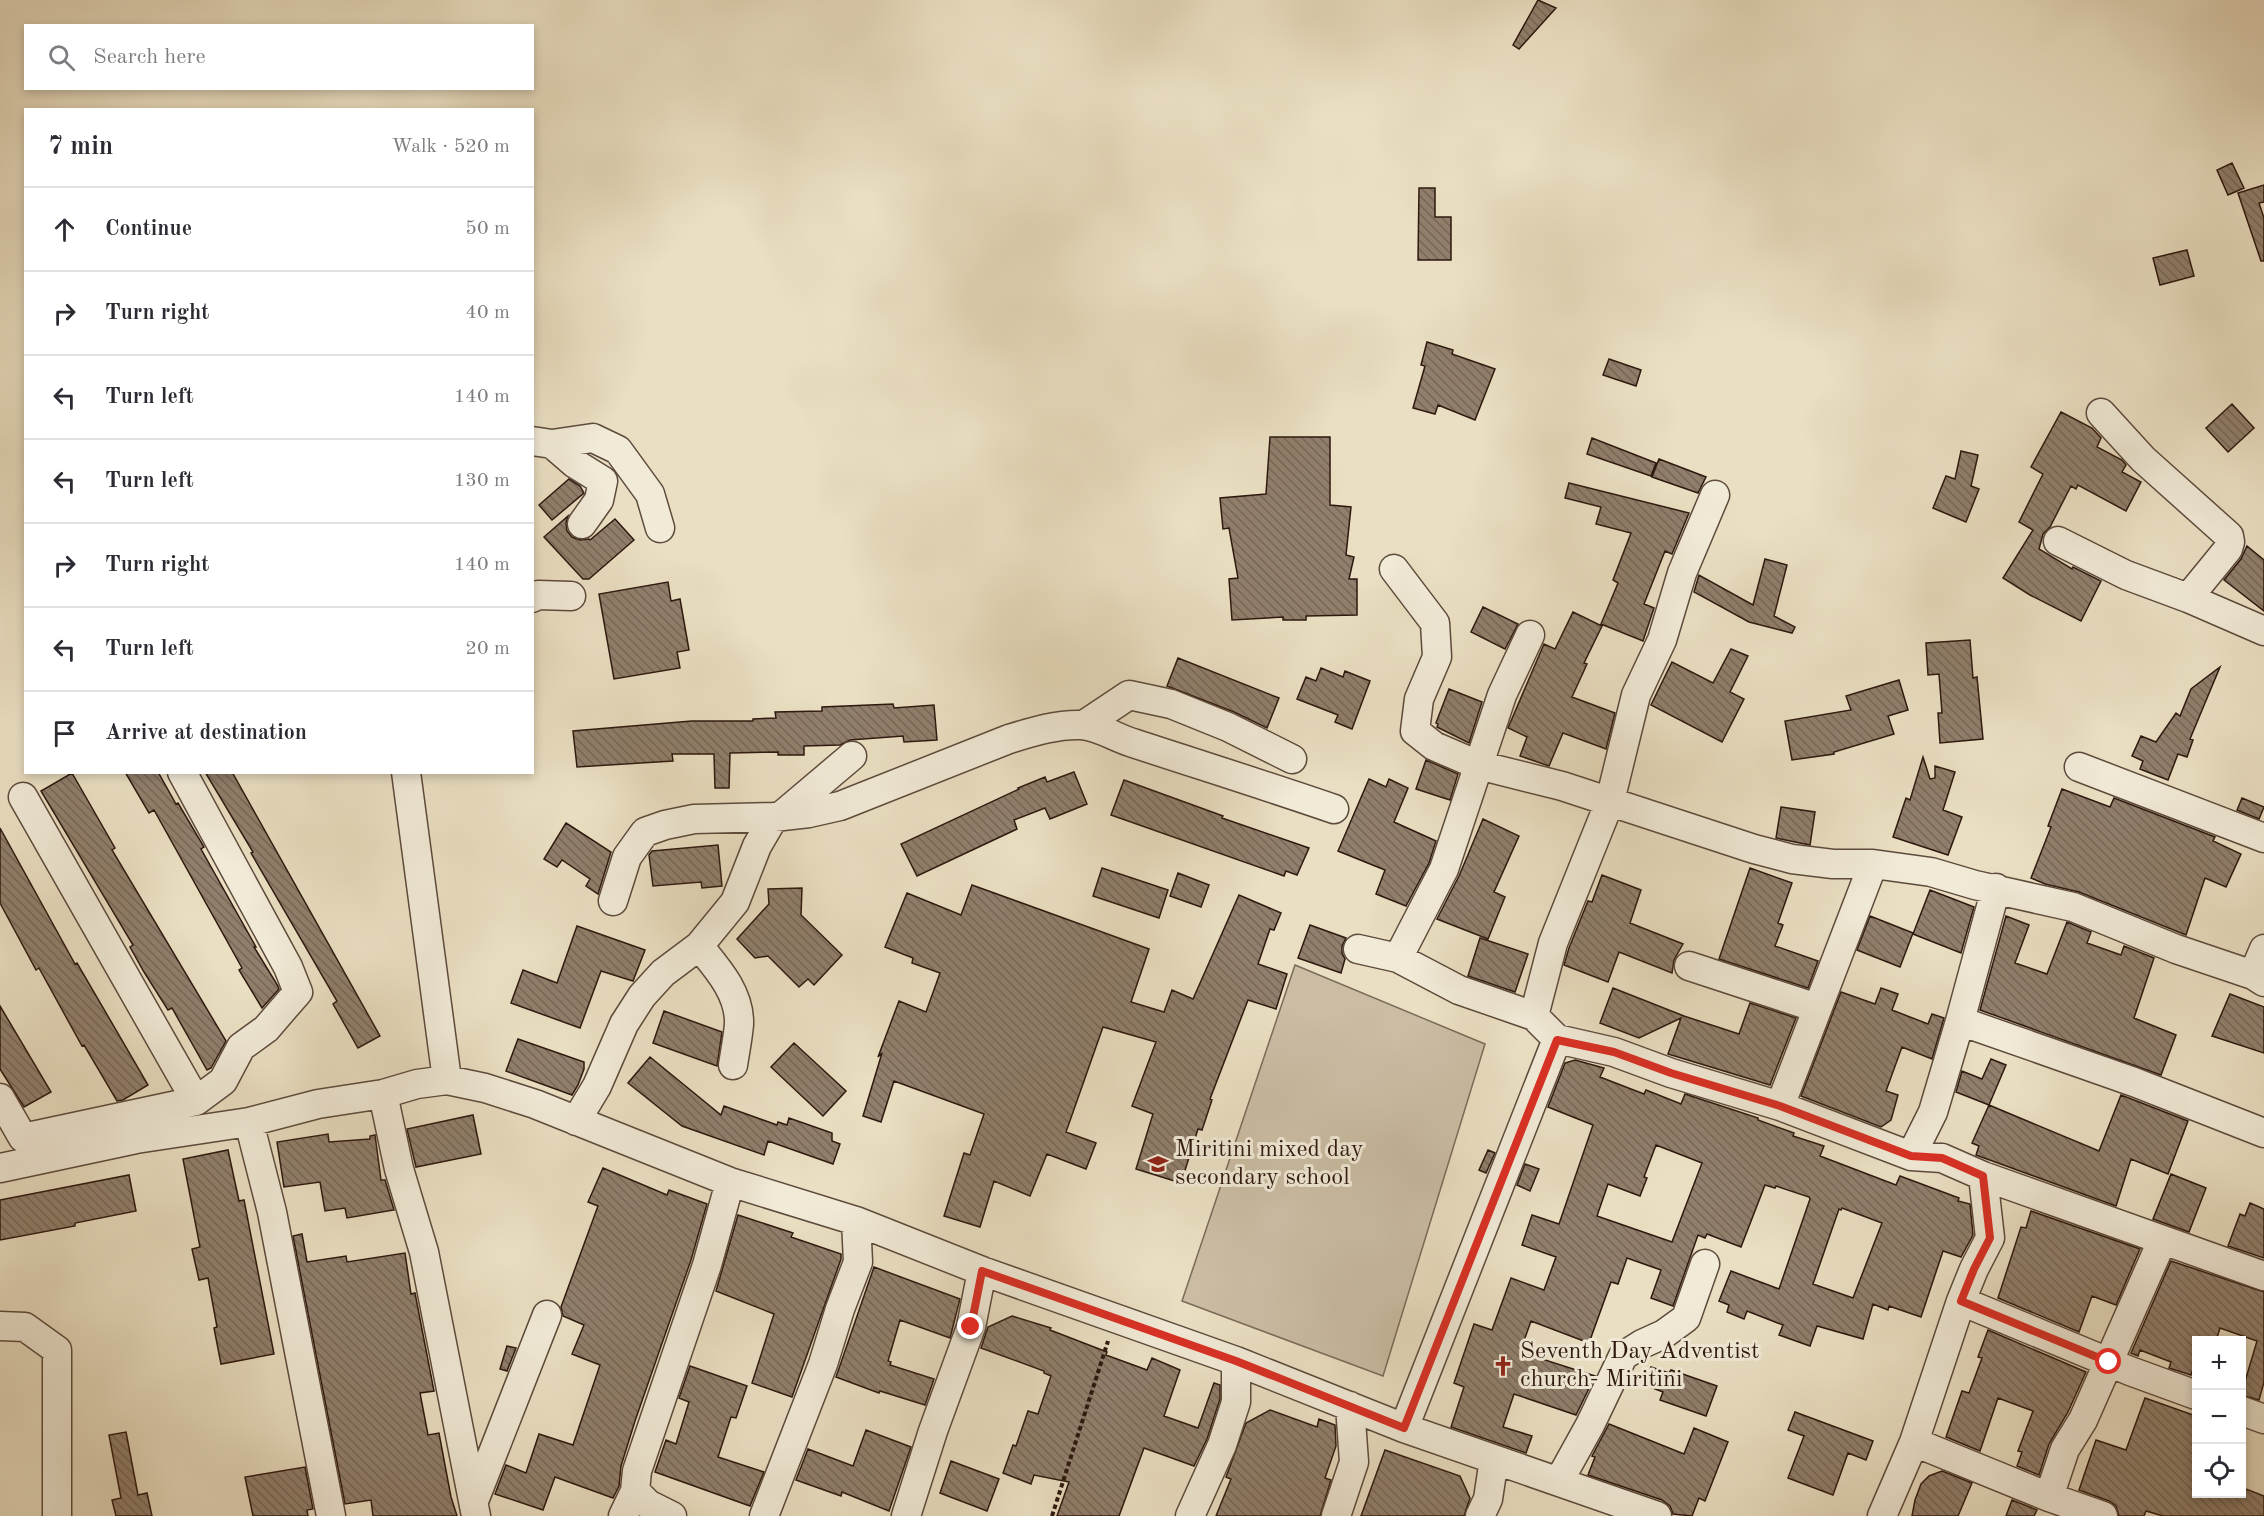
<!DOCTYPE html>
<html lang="en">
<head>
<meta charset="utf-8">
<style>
  :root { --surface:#fff; --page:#f2f2f3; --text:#2b2b33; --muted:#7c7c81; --line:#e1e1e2 }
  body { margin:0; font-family:"Old Standard TT",serif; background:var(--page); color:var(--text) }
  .controls { position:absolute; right:18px; bottom:18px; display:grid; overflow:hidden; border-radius:0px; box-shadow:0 3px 9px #0003 }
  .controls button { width:54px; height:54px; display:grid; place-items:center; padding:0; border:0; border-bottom:2px solid var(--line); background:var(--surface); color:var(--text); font:30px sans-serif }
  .stop { position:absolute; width:18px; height:18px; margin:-14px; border:4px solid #d93025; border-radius:50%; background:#fff }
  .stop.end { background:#d93025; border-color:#fff; box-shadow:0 2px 6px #0008 }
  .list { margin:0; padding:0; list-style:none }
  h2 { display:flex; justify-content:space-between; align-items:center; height:78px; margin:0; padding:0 24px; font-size:26px }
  h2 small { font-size:20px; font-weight:400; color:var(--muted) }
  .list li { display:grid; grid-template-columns:39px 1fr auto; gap:18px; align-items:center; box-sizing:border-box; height:84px; padding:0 24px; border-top:2px solid var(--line) }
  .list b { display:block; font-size:22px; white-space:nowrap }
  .list em { font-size:20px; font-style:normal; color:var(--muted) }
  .icon { flex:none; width:33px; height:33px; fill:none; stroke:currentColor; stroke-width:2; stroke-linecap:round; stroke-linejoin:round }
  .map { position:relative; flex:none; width:2264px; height:1516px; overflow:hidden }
  .search { position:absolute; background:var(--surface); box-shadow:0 3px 9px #0003; left:24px; top:24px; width:510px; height:66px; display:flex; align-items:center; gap:15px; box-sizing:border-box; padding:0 21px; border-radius:0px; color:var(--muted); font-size:22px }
  .panel { position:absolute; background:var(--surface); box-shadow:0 3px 9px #0003; left:24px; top:108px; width:510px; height:666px; border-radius:0px }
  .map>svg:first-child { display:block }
  .pitch { fill:#cabda4; stroke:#7c6a5a; stroke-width:1.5 }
  .building { fill:url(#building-back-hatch); stroke:#2e180f; stroke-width:1.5; fill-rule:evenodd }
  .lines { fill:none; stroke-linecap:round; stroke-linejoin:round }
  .minor-casing { stroke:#5d4a3c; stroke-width:31 }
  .path { stroke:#2e180f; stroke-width:4; stroke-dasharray:4.5 3; stroke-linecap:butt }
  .minor { stroke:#f1ead7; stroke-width:28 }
  .route { stroke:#d93025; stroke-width:8 }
  .labels { text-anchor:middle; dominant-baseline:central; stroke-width:6; stroke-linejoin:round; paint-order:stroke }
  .poi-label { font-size:24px; fill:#2e180f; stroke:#f1ead7; text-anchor:start }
</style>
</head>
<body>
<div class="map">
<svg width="2264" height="1516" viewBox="0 0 2264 1516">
  <defs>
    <pattern id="building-back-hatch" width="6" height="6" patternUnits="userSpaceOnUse" patternTransform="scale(1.5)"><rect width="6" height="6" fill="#907f6c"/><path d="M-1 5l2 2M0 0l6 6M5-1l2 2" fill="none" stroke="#766757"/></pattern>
  </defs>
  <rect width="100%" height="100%" fill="#eadfc2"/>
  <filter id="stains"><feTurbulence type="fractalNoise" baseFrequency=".00333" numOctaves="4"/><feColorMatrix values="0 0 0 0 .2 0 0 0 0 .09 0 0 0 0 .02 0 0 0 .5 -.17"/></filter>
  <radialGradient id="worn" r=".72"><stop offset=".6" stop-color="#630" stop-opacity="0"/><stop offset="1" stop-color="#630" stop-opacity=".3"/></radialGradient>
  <path class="pitch" d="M1295,965L1485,1044L1383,1376L1182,1301Z"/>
  <path class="building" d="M1538,0L1556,8L1519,49L1513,45Z
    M2232,163L2244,188L2228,195L2217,170Z
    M2264,185V202L2259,203L2264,218V261H2261L2238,193Z
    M1419,188H1435V217H1451V260H1418Z
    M2187,250L2194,276L2160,285L2153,258Z
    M1427,342L1453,350L1452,354L1495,369L1475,420L1438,405L1435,414L1413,408L1425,366L1421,365Z
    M1609,359L1641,370L1636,386L1603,375Z
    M2232,404L2254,428L2228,452L2206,428Z
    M2061,412L2092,428L2101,438L2097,447L2122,460L2126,465L2122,472L2141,482L2126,511L2078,485L2076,489L2071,486L2050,527L2043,534L2039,549L2072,569L2073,567L2101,581L2081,621L2030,595L2003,578L2033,530L2019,522L2043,474L2031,467Z
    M1270,437H1330V505L1351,507L1346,555L1354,557L1349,579H1357V615L1306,616V620H1283V617L1232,620L1229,579L1238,578L1229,528L1223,529L1220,498L1266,494Z
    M1592,438L1656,463L1651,476L1587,454Z
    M1961,451L1978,455L1971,486L1979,489L1966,522L1933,508L1946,476L1955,479Z
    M1659,459L1706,477L1698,493L1652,477Z
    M569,479L580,486L584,493L552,520L539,505Z
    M1569,483L1689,513L1672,554L1665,551L1644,604L1654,608L1643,641L1601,624L1618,583L1613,580L1631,533L1596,524L1601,507L1565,498Z
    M568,516L566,523L567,531L572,537L580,540L589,539L590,540L615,519L634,540L589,579H583L544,537Z
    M2247,546L2264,560V611L2224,580L2241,559Z
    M1765,559L1787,565L1774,616L1795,627L1792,633L1749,622L1694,592L1699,575L1753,605Z
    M668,582L671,601L680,599L689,650L677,652L680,668L614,679L599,594Z
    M1483,607L1518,624L1505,649L1471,632Z
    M1573,612L1602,626L1584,663L1587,664L1572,697L1615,713L1606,749L1563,733L1549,766L1520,756L1527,737L1508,728L1544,644L1555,649Z
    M1970,640L1973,678L1977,677L1983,739L1940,743L1938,713H1942L1939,674L1928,675L1926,643Z
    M1731,649L1748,656L1730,692L1744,699L1722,742L1651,705L1672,662L1713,683Z
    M1178,658L1279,698L1267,728L1234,712L1167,686Z
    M2220,667L2190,739L2193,740L2187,757L2178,754L2168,780L2140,769L2143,761L2132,756L2141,736L2156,742L2176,713L2180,716L2191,689Z
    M1321,668L1343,677L1345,671L1370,681L1352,729L1335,722L1338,715L1297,699L1306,677L1316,681Z
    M1899,680L1908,710L1888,716L1894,734L1834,752V754L1792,760L1785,721L1851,710L1846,696Z
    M1449,689L1482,702L1469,743L1437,727L1438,724L1436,723Z
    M893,704L894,708L934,705L937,740L904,742L903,736L850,740L840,745L804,746V755H778V752L730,753L729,788H715L714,754H672L673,761L577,767L573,731L692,721H753V719L776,718L775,712L822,711V707Z
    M1923,757L1930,779L1935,778V766L1955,772L1943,810L1962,817L1948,855L1893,837L1906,798L1910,800Z
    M1426,760L1458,774L1450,800L1416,789Z
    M125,772H158L176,804L178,803L204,847L201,849L256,947H254L278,986L279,989L262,1008L239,970L242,968L154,810L149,813Z
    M205,772H232L380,1036L358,1048L333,1004L337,1001L251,853L253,852Z
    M1074,772L1087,804L1050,819L1045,808L1014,820L1017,829L917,876L901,844L1019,789L1018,788L1045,777L1047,782Z
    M72,773L115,848L112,850L226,1041L211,1068L207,1070L172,1008L168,1010L144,972L130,947L133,945L41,791Z
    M1369,779L1386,787L1389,779L1408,788L1394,822L1436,841L1429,863L1406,906L1376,894L1385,870L1338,851Z
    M1124,780L1223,816L1222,818L1309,848L1297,875L1286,871L1284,876L1111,815Z
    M2062,789L2110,807L2114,798L2215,837L2213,841L2241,854L2226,887L2205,878L2186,935L2079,892L2045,884L2031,878L2051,827L2048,826Z
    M2242,798L2264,807L2259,819L2237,810Z
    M1781,807L1815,812L1810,845L1776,838Z
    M1483,819L1519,836L1494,892L1505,897L1488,939L1437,919L1459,876Z
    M566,823L611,852L598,894L586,886L590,879L562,860L557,867L544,859Z
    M0,828L75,964L77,963L148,1085L123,1100L117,1101L84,1045L82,1046L39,968L36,970L0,903Z
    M718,845L722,886L702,888L701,882L653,886L649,855L652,851Z
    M1102,868L1168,890L1159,918L1093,896Z
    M1750,868L1792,883L1778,923L1783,925L1775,946L1818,961L1808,988L1719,959Z
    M1178,873L1209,885L1201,907L1170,896Z
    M1602,875L1641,890L1630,923L1683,944L1674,960L1672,973L1619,952L1608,982L1564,965L1569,948L1588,901L1592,902Z
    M972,885L1149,949L1131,1002L1164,1012L1172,990L1193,999L1239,895L1281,913L1274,930L1270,929L1258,964L1287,974L1276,1009L1248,1000L1210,1099L1212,1100L1202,1130L1198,1129L1181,1183L1136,1169L1153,1114L1132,1106L1156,1042L1103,1027L1066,1132L1096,1143L1086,1169L1047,1154L1030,1196L994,1181L980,1227L944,1216L964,1153L970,1155L984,1114L894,1081L881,1122L863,1116L882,1053L878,1057L899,1001L926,1012L940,973L912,963L913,958L885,947L907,893L961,915Z
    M802,888L801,915L842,955L814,985L808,979L799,987L768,956L755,958L737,939L769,904L768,889Z
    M1930,890L1974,907L1961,953L1913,934Z
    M1870,916L1913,933L1900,967L1857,950Z
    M2006,916L2029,925L2015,963L2047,974L2067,922L2091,932L2087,943L2121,955L2124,946L2154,958L2134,1018L2176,1035L2161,1075L1980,1010Z
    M1310,925L1346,938L1342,946V953L1345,959L1341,973L1298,958Z
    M577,926L645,950L633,981L601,971L580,1028L511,1003L523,970L557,983Z
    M1480,938L1528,954L1515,992L1468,976Z
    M1613,988L1684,1016L1739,1034L1750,1003L1796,1018L1770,1085L1668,1054L1681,1018L1639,1038L1600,1023Z
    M1881,988L1898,994L1892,1010L1928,1024L1932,1014L1944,1018L1932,1059L1902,1047L1886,1091L1898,1095L1891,1120L1881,1127L1801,1096L1841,992L1875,1004Z
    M2230,994L2264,1007V1053L2212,1036Z
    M0,1006L51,1092L24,1107L0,1069Z
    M664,1011L722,1032L717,1066L653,1043Z
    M518,1039L584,1062V1069L578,1085L572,1095L506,1071Z
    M794,1043L846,1091L823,1116L771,1067Z
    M650,1057L721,1115L724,1106L777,1125L778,1122L787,1125L789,1118L832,1133V1141L840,1144L833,1164L768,1141L764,1155L682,1126L628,1083Z
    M1991,1059L2006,1065L1989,1105L2099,1151L2121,1095L2188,1121L2168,1174L2131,1159L2116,1206L1976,1155L1979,1146L1972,1143L1989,1105L1956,1092L1962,1071L1982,1079Z
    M1575,1060L1604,1068L1600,1077L1644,1094L1646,1090L1681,1104L1685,1094L1758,1118V1120L1794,1133L1793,1136L1824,1146L1820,1156L1896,1185L1900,1176L1959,1198L1958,1201L1970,1204L1973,1235L1961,1257L1943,1251L1921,1317L1889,1306L1888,1310L1873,1304L1863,1339L1817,1326L1810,1346L1779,1335L1783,1325L1747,1311L1744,1319L1727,1312L1729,1305L1719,1301L1731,1271L1779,1289L1810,1199L1809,1197L1776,1186L1775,1188L1765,1185L1741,1247L1707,1234L1705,1238L1698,1235L1673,1306L1651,1298L1661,1270L1627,1258L1618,1284L1611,1282L1589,1343L1531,1321L1520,1352L1595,1376L1576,1415L1514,1394L1503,1427L1532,1436L1526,1453L1451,1427L1464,1387L1454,1383L1474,1324L1492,1330L1511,1278L1544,1290L1556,1257L1522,1245L1532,1215L1559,1224L1593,1125L1548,1107L1565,1063ZM1656,1145L1702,1163L1672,1242L1597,1216L1608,1184L1640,1196L1647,1178L1644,1177ZM1842,1208L1882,1223L1853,1298L1813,1284L1839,1209L1841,1210Z
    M473,1115L481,1154L416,1167L407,1129Z
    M328,1134L329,1142L370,1139V1136L375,1135L381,1180H385L394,1210L347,1218L345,1208L325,1211L320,1182L284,1187L277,1142Z
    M228,1150L239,1201L244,1200L274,1354L221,1364L214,1328L217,1327L208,1278L199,1280L192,1249L200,1247L183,1159Z
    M1488,1150L1495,1153L1486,1173L1479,1170Z
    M1525,1164L1539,1169L1530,1191L1517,1185Z
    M603,1168L667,1195L669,1190L707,1204L691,1260L635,1421L621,1466L619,1486L613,1498L555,1477L543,1510L495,1494L506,1465L526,1473L539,1434L573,1445L600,1365L572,1354L584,1325L563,1316L561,1307L598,1206L588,1202Z
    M2171,1174L2206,1188L2189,1232L2153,1219Z
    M129,1175L136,1211L75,1223V1226L0,1240V1200Z
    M2250,1203L2264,1209V1258L2228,1246L2240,1214L2245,1216Z
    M2031,1211L2140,1249L2116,1305L2092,1296L2079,1332L1998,1298L2021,1227L2026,1228Z
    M738,1215L793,1233L791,1237L841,1254V1259L792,1397L752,1383L774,1314L716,1291Z
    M302,1234L307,1262L346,1256L347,1262L405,1253L411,1294L415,1293L434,1391L420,1393L428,1435L439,1433L451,1497L457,1516H373L371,1500L345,1504L293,1236Z
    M2171,1261L2264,1292V1382L2259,1400L2241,1395L2257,1341L2220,1328L2216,1341H2196V1360L2191,1375L2169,1368L2171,1362L2140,1350L2138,1356L2131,1353Z
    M874,1267L960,1299L950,1338L900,1320L888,1361L891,1362L890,1365L934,1379L925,1405L880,1391L879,1393L836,1377Z
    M1012,1316L1051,1328L1050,1330L1107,1352L1106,1355L1147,1370L1152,1358L1180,1370L1164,1416L1198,1428L1214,1383L1220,1385V1399L1207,1439L1194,1466L1144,1448L1119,1516H1057L1069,1482L1034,1475L1031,1484L1003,1473L1013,1445L1016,1446L1028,1411L1038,1414L1051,1376L1044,1373V1371L981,1348L988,1327Z
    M1988,1330L2086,1372L2068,1412L2049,1444L2039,1475L2017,1466L2022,1452L2018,1451L2033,1411L1998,1398L1980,1451L1946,1437L1962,1391L1969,1393L1982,1358L1978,1357Z
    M507,1346L516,1348L507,1371L500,1369Z
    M690,1366L747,1386L736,1418L731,1417L718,1457L764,1472L750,1506L655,1472L666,1440L676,1444L689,1402L679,1398Z
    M1651,1367L1669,1373L1671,1370L1717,1386L1706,1416L1660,1400L1663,1392L1645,1385Z
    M2145,1398L2196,1416V1494H2241V1487L2264,1496V1516H2163L2146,1511L2144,1516H2119L2116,1506L2109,1501L2079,1490L2096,1440L2126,1450Z
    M1270,1410L1317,1427L1319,1419L1335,1425L1336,1446L1325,1478L1331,1480L1320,1516H1216L1231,1479L1226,1477L1246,1423Z
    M1795,1412L1873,1441L1866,1460L1848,1453L1833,1495L1788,1478L1804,1436L1788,1430Z
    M1609,1424L1684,1454L1694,1428L1728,1442L1705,1501L1699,1498L1692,1516L1673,1514L1670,1506L1662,1500L1588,1475L1595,1457L1592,1456Z
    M866,1430L911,1447L889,1511L842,1492L841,1496L796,1480L808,1449L853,1466Z
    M126,1432L138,1495L147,1493L152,1516H116L112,1500L121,1498L109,1435Z
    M1385,1450L1460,1476L1470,1498L1464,1516H1361Z
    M951,1461L999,1479L987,1511L940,1493Z
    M305,1467L313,1509L307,1510L308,1516H253L245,1477Z
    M1942,1471L1972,1483L1958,1516H1912L1915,1500L1921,1484L1929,1476Z
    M2012,1500L2037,1510L2034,1516H2006Z"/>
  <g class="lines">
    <g class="minor-casing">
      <path id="minor" d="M2101,413L2143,459L2229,536L2230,542L2228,549L2188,598L2264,631
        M532,441L552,444L593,438L618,450L650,494L660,528
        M552,444L574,463L603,481L599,500L582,524
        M2058,541L2126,575L2188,598
        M1394,569L1435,623L1437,657L1419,699L1415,731L1434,746L1478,765L1562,786L1754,849L1792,859L1833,864H1873L1931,872L1975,885L2073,907L2176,949L2253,975L2264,982
        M532,598L538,595L571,596
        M1084,725L1129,695L1171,704L1228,727L1292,759
        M2079,767L2264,838
        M182,772L288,967L298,992L266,1029L241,1047L223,1081L196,1101
        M406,772L447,1080
        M781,816L852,756
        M613,901L627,857L645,832L665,825L694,819L774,817L809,813L840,806L1009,739C1032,732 1057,724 1081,725C1099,726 1116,738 1133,743C1200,765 1267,786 1334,809
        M699,946C717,968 740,993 739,1024C738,1037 735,1052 733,1065
        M1358,949L1398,958L1459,990L1534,1016L1557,1039L1614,1052L1671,1073L1780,1106L1911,1156L1942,1158L1983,1176L1990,1238L1974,1269L1961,1301L1914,1442L1882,1516
        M1398,958L1444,869L1502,695L1530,635
        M1689,966L1817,1008
        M2253,975L2264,949
        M1534,1016L1553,943L1610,801L1636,695L1662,640L1682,573L1715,495
        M1960,1021L1996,888
        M383,1094L399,1169L424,1252L476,1516
        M0,1098L23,1138L196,1101L23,797
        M1780,1106L1873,864
        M576,1121L597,1086L624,1024L642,996L663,973L699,946L735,902L757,846L774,817
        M249,1122L272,1212L331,1516
        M1911,1156L1933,1112L1960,1021L2134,1082L2264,1133
        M0,1168L136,1139L249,1122L318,1104L383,1094L417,1084L447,1080L485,1088L535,1104L730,1182L856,1221L982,1271L1236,1361L1404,1428L1657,1516
        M1983,1176L2264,1276
        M1961,1301L2130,1371L2196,1395
        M0,1326L25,1327L57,1350V1516
        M2242,1411L2264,1419
        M1404,1428L1557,1039
        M1914,1442L2049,1497L2103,1516
        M1559,1481L1590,1425L1623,1356L1642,1344L1664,1334L1686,1318L1705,1264
        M635,1491L648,1504L672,1516
        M2049,1497L2065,1449L2083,1420L2162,1241
        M474,1501L547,1315
        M623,1516L635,1491L637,1471L707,1265L730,1182
        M764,1516L823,1364L840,1309L858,1262L856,1221
        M906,1516L933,1431L971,1327L982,1271
        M1190,1516L1222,1445L1236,1402V1361
        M1336,1516L1354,1462L1350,1406
        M1480,1516L1488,1499L1494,1459"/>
    </g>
    <path class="path" d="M1052,1516L1108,1341"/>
    <use href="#minor" class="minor"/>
  </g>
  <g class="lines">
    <path class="route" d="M971,1327L982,1271L1236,1361L1404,1428L1557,1040L1614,1052L1671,1073L1780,1106L1911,1156L1942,1158L1983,1176L1990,1238L1974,1269L1961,1301L2109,1362"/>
  </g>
  <defs>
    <g id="school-bare" transform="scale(1.62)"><path d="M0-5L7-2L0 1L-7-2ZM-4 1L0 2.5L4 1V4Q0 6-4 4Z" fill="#8f2418" stroke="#f1ead7" stroke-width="2.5" paint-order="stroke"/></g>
    <g id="church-bare" transform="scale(1.62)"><path d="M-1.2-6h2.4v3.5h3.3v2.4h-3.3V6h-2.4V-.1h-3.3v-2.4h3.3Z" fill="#8f2418" stroke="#f1ead7" stroke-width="2.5" paint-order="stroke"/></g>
  </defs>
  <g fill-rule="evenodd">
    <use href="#school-bare" x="1158" y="1164"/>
    <use href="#church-bare" x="1503" y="1366"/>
  </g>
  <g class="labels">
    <g class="poi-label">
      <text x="1175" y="1150">Miritini mixed day<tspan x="1175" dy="28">secondary school</tspan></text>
      <text x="1520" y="1352">Seventh Day Adventist<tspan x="1520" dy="28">church- Miritini</tspan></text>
    </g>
  </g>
  <rect width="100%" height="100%" filter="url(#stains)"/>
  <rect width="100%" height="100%" fill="url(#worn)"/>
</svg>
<div class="controls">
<button>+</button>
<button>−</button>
<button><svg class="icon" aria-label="locate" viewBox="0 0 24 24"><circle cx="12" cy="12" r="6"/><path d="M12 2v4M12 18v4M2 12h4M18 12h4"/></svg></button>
</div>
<div class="stop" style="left:2109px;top:1362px"></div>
<div class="stop end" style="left:971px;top:1327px"></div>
<div class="search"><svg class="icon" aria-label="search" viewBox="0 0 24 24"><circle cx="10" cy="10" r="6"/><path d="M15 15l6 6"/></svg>Search here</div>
<section class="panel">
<h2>7 min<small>Walk · 520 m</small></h2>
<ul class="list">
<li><svg class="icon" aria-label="ahead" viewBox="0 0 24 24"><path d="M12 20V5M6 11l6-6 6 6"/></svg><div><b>Continue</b></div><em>50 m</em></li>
<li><svg class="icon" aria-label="right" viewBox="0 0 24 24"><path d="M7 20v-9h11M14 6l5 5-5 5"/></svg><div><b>Turn right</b></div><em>40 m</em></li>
<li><svg class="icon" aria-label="left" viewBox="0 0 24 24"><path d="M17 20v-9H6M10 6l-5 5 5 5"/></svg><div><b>Turn left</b></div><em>140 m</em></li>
<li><svg class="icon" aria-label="left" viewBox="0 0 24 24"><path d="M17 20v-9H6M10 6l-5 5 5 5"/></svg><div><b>Turn left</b></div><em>130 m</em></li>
<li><svg class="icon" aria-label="right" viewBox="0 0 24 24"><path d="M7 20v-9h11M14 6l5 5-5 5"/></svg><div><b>Turn right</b></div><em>140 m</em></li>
<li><svg class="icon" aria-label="left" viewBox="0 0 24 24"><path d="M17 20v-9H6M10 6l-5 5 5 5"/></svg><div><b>Turn left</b></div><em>20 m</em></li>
<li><svg class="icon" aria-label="arrive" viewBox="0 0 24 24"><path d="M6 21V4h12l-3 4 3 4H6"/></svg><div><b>Arrive at destination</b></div></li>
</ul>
</section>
</div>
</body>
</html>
